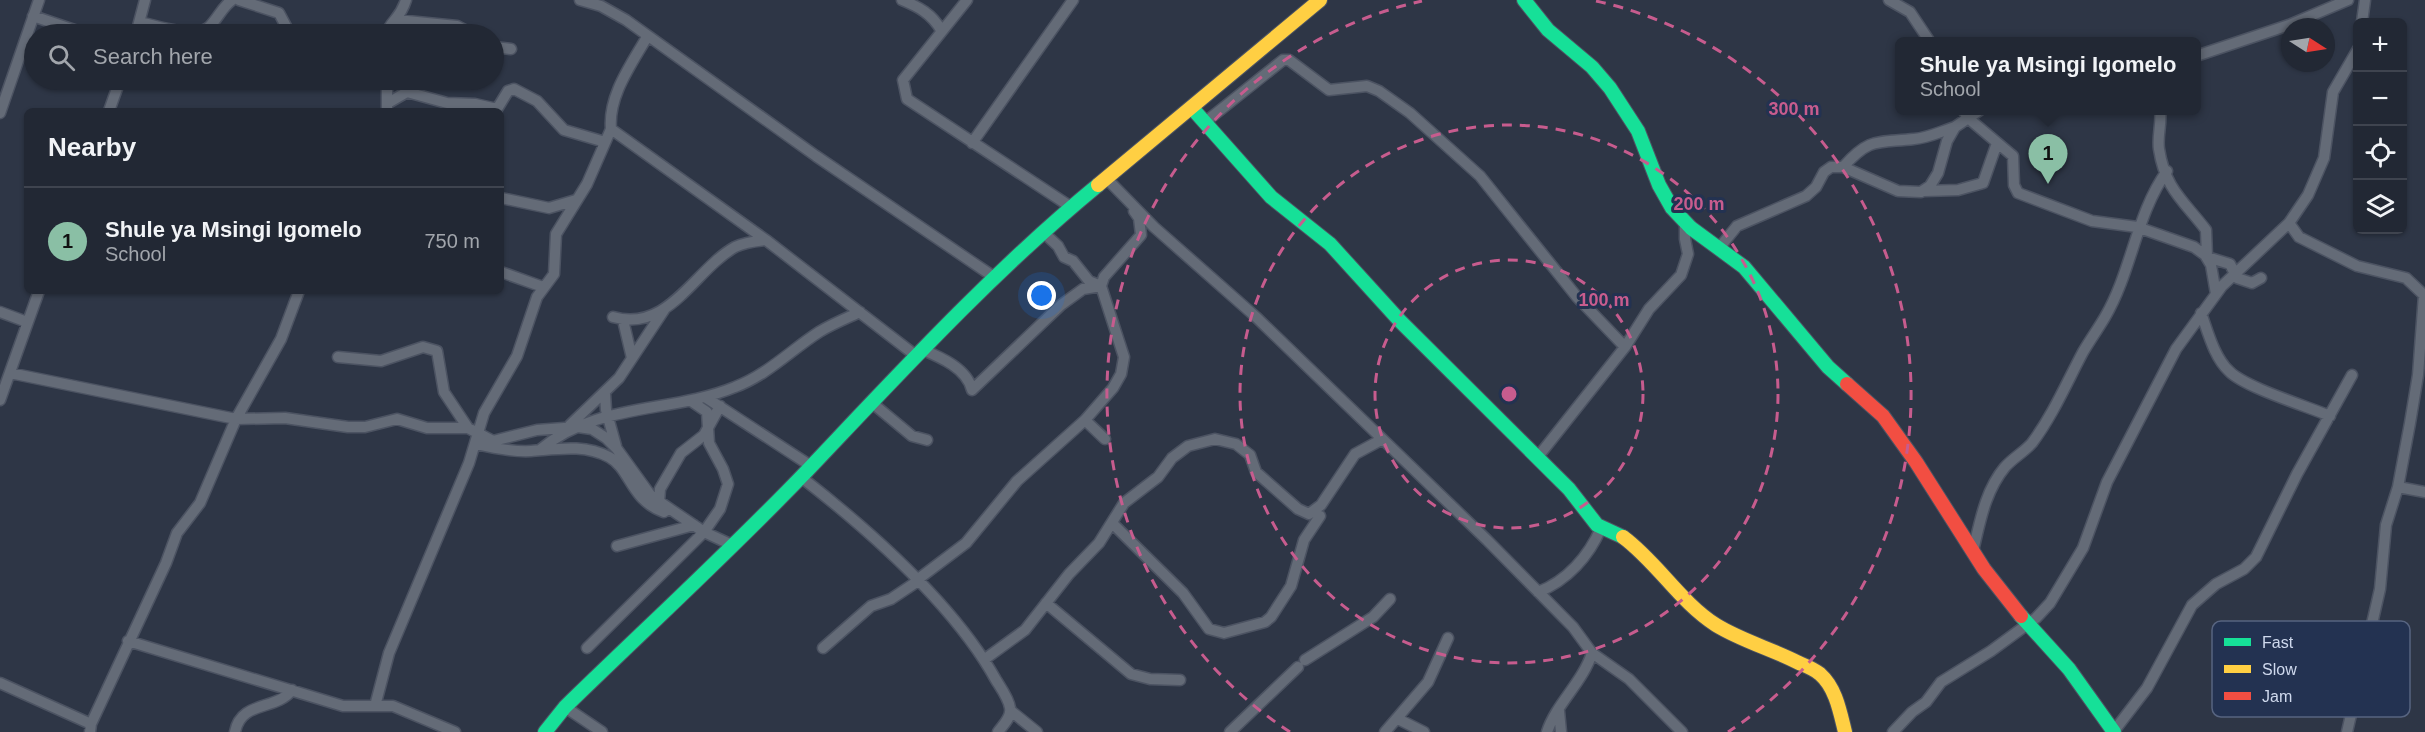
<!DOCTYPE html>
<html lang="en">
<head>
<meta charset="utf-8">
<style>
  :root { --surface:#222834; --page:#2a303c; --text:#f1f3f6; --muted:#a2a6ac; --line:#3f444f; --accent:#8abfa5 }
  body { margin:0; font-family:Helvetica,sans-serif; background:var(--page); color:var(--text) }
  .controls { position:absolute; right:18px; top:18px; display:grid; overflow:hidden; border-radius:9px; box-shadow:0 2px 4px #0004 }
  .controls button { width:54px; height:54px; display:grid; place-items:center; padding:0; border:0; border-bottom:2px solid var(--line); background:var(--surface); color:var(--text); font:30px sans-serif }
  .compass { position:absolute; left:2281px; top:18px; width:54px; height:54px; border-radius:50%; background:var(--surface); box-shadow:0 2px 4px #0004; rotate:102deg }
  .you { position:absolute; left:1042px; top:296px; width:21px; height:21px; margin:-15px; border:4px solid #fff; border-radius:50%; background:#1a73e8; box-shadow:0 0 0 9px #1a73e833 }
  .badge { display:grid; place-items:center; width:39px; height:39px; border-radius:50%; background:var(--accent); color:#111; font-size:20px; font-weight:700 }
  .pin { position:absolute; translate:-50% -50px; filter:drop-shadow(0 2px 3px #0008) }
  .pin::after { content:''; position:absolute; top:32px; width:21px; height:18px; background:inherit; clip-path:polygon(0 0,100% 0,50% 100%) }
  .popup { position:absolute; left:1895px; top:37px; width:306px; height:78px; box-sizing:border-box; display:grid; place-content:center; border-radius:9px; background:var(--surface); filter:drop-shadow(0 2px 4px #0005); font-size:20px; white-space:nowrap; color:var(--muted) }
  .popup b { font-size:22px; color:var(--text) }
  .popup::after { content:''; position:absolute; left:50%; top:100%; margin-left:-12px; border:12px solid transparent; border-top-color:var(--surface) }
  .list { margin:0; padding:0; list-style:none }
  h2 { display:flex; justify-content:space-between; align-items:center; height:78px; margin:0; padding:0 24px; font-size:26px }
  h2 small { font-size:20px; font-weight:400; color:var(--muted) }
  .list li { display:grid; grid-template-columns:39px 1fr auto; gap:18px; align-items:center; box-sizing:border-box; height:108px; padding:0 24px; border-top:2px solid var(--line) }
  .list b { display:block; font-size:22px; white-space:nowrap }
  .list p { margin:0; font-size:20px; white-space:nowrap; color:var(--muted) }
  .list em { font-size:20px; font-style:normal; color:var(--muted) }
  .icon { flex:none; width:33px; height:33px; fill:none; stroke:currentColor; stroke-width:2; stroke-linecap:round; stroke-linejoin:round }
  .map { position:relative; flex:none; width:2425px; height:732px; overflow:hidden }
  .search { position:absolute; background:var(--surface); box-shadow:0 2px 4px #0004; left:24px; top:24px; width:480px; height:66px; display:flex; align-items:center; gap:15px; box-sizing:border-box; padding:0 21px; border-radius:33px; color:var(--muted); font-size:22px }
  .panel { position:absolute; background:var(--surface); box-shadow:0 2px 4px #0004; left:24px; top:108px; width:480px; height:186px; border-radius:9px }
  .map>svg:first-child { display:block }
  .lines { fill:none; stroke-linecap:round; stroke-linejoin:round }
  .street-casing { stroke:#4c5362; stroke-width:13 }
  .fast-casing { stroke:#4c5362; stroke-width:16 }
  .slow-casing { stroke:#4c5362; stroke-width:16 }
  .jam-casing { stroke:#4c5362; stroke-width:16 }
  .street { stroke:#646b77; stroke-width:10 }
  .fast { stroke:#16e098; stroke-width:14 }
  .slow { stroke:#ffcf43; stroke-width:14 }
  .jam { stroke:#f24e42; stroke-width:14 }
  .ring { fill:none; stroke:#c75c8e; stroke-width:3; stroke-dasharray:10 8 }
  .key { fill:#233251; stroke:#576480; stroke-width:1.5 }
  .key-label { font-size:16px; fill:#cfd9ed }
  .centre { fill:#c75c8e; stroke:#233251; stroke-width:3 }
  .ring-label { font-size:18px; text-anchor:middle; font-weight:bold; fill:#c75c8e; stroke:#233251; stroke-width:6; stroke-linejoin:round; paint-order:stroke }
</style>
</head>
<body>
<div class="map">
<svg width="2425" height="732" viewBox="0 0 2425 732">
  <rect width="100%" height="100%" fill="#2e3646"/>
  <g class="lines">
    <g class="street-casing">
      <path id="street" d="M239,0L279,13L288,30L313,32
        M580,0L601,6L626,20L816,156L994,277
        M902,0C919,7 932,14 941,30
        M967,0L903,80L907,99L1071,207
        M1889,0L1910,12L1930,42
        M33,16L86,34
        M397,20L457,26L472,34
        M140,22C156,26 198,40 210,26C218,18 223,6 232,0
        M2362,22L2365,0
        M136,34L145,0
        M386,34C392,19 400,19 406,0
        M647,37C631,65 608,96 611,129L766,240L915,355
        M494,47L511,49
        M2196,56L2289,25L2348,0
        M388,103L407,92L447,103L475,104L497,109L508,91L514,89L537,101L564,130L605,142
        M1963,110L1968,118L2013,156L2014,185L2018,193L2092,221L2137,227L2194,247L2205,255L2211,265L2216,294
        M2160,110C2162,123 2157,136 2159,149C2165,189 2184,201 2206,230L2207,257L2230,264L2237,278L2252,283L2261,278
        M109,111L120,80
        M387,111V80
        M0,113L39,0
        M1204,123L1283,60H1289L1329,90L1367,86L1379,91L1410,113L1480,176L1577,297L1625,347
        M972,143L1073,0
        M1843,167C1870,137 1877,143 1914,139C1928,138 1942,131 1955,127
        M1107,179L1154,227L1256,317L1487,540L1573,627L1592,653L1629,679L1682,732
        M1924,191L1958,190L1983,183L1997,143
        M501,198L549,208L576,200
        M2289,223L2299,237L2357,266L2406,278L2424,295L2418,375L2410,423L2398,487L2386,525L2380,589L2347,732
        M1043,232L1058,246L1064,257L1073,261L1089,281L1101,286
        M1720,247L1737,226L1806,196L1816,187L1824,172L1831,167H1843L1898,191L1921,192L1930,186L1938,173L1947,141L1955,127L1980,110
        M501,272L543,287
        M0,312L27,322
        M2201,313C2208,332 2214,357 2229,371C2244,387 2306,406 2330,416
        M613,317C669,333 694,270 735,247C745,242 756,241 766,240
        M623,320L632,358
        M921,349C940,357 967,368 972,390L1061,305L1083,289L1101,286
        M338,357L381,361L423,347L437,351L444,392L468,428
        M10,373L236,419L285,418L348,427H365L397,419L427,428H468L493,441L537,430L578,427L592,429L606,438L617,449L651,496L704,532L730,544
        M605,394L606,410L616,446
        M705,397L811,466
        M0,400L39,291
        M871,402L912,436L927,440
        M1085,420L1105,439
        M570,425L619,378L664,310
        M476,444C493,448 513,452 531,451C558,449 584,444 609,457C631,469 630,500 664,512
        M541,449C595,403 672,413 735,387C767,375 791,350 819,332C832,324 847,318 860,312
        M1537,458L1625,347L1649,309L1681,275L1688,254L1685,239V222
        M801,477C869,530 954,604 996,680C1001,688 1009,699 1010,708C1012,717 1003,725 998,732
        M2398,487L2425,492
        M659,502L660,489L681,453L704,435L720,406
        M1112,523L1183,593L1209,629L1224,633L1265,622L1271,617L1291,586L1304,540L1320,516
        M617,546L694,525
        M1973,551C1980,522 1985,491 2005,467C2013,458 2024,452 2032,443C2053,415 2067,382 2083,352C2090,340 2098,329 2105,317C2132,271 2136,214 2167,171
        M917,580L966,543L1017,481L1085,420L1113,388L1121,374L1124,357L1101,286L1104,277L1141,235L1139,218L1134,211
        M1538,592C1567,581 1589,556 1601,528
        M1046,603L1131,674L1150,679L1180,680
        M128,641L343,706H393L455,732
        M587,648L704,532L720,509L728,484L723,469L709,443L707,412L691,401
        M823,648L871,606L891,599L918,581
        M985,659L1025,630L1069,574L1099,543L1124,503L1158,477L1172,458L1188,446L1215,439L1236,444L1250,455L1256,472L1298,509L1309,514L1321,505L1355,454L1381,440
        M1305,660L1373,617L1390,599
        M0,683L91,724
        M375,706L389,653L469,463L484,413L517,356L537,297L554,274L556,234L587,184L611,129
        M565,707L602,732
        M1011,711L1037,732
        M1559,711L1561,732
        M1398,719L1424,732
        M2114,731L2147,688L2192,605L2216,584L2244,569L2256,557L2297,474L2352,375
        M90,732L91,724L166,563L177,533L200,503L236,419L281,339L299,291
        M235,732C241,700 276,711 292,690
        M1230,732L1298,667
        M1385,732L1428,682L1448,638
        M1547,732C1556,704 1583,682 1592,653
        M1893,732L1912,712L1926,702L1941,682L1991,651L2036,618L2050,603L2083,548L2107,482L2176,349L2222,286L2289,223L2308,195L2324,158L2333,92L2358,49"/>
    </g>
    <g class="fast-casing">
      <path id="fast" d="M1524,0L1548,30L1592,67L1610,88L1638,131L1659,185L1672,208L1691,228L1744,267L1828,367L1847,384
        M1192,108L1271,197L1330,244L1400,321L1569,489L1597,525L1623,537
        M2021,616L2069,669L2114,732
        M545,732L565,707C644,630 726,555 803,475C898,375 991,273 1098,185"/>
    </g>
    <g class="slow-casing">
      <path id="slow" d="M1098,185L1320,0
        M1623,537C1657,562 1680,602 1716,625C1742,641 1772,649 1799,663C1806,666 1814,669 1820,674C1836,688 1840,712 1845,732"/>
    </g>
    <g class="jam-casing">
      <path id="jam" d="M1847,384L1883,416L1916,462L1984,569L2021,616"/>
    </g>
    <use href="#street" class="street"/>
    <use href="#fast" class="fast"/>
    <use href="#slow" class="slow"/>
    <use href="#jam" class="jam"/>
  </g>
  <g class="ring">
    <circle cx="1509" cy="394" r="134"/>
    <circle cx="1509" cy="394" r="269"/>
    <path d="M1290 732A403 403 0 0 1 1422 1M1596 1A403 403 0 0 1 1728 732"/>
  </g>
  <rect x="2212" y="621" width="198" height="96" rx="9" class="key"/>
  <rect x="2224" y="638" width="27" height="8" fill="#16e098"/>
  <rect x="2224" y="665" width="27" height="8" fill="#ffcf43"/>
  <rect x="2224" y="692" width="27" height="8" fill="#f24e42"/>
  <g class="key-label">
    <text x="2262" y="648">Fast</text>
    <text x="2262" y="675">Slow</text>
    <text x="2262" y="702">Jam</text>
  </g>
  <circle cx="1509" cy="394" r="9" class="centre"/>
  <g class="ring-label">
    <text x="1794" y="115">300 m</text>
    <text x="1699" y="210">200 m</text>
    <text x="1604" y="306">100 m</text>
  </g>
</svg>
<div class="controls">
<button>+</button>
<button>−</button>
<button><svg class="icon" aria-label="locate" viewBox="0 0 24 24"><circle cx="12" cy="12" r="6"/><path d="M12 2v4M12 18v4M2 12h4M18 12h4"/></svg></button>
<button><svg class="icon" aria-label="layers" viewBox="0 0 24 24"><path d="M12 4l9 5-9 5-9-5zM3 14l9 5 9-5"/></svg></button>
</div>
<svg class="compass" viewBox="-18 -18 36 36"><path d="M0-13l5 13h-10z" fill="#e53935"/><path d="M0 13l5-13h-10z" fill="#a2a6ac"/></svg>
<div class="you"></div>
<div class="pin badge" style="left:2048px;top:184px">1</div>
<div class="popup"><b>Shule ya Msingi Igomelo</b>School</div>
<div class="search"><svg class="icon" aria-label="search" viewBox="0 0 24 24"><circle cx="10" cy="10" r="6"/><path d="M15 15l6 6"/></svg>Search here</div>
<section class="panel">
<h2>Nearby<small></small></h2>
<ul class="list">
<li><span class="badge">1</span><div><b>Shule ya Msingi Igomelo</b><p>School</p></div><em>750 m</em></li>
</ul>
</section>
</div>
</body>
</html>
